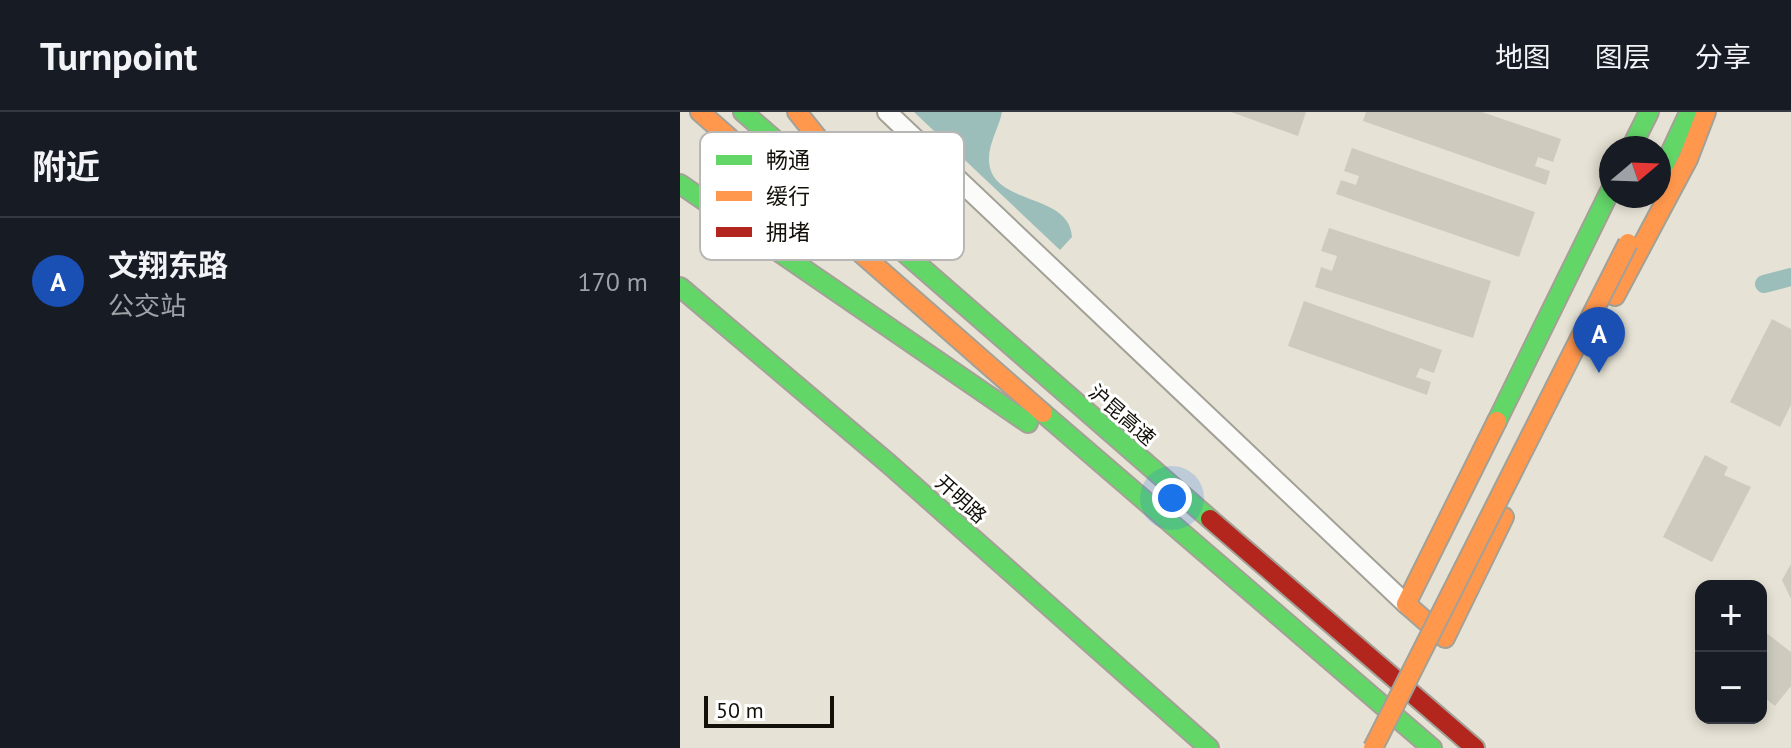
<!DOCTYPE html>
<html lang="zh">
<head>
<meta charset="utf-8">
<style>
  :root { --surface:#171b24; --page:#242831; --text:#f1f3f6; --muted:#9ea1a6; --line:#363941; --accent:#db2777 }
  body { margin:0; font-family:"PT Sans","Noto Sans SC",sans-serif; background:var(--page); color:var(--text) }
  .controls { position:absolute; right:24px; bottom:24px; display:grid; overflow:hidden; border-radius:16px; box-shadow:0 4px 12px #0003 }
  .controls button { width:72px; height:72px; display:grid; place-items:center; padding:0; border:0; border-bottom:2px solid var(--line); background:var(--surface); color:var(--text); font:40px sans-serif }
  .compass { position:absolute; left:919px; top:24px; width:72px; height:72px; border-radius:50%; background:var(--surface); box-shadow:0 4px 12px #0003; rotate:71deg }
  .scale { position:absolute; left:24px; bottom:20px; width:130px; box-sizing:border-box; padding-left:8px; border:4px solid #121008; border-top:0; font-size:22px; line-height:28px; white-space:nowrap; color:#121008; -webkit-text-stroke:6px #fff; paint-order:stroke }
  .you { position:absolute; left:492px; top:386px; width:28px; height:28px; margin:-20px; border:6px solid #fff; border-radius:50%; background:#1a73e8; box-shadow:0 0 0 12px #1a73e833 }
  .badge { display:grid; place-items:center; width:52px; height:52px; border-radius:50%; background:var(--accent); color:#fff; font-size:26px; font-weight:700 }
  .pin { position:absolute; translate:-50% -66px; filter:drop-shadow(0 2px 4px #0008) }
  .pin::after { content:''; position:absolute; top:42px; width:28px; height:24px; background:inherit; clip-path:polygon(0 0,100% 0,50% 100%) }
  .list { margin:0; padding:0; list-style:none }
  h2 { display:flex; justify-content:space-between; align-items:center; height:104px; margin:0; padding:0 32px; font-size:34px }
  h2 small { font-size:26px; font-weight:400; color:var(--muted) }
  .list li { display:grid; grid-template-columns:52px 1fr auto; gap:24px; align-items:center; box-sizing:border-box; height:128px; padding:0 32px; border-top:2px solid var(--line) }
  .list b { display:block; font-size:30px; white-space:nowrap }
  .list p { margin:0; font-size:26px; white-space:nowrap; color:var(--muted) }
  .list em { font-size:26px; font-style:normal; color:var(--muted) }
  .map { position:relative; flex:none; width:1111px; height:636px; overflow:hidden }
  header { display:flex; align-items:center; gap:48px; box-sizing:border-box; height:112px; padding:0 40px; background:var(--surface); border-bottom:2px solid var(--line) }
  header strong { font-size:38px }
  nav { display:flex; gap:44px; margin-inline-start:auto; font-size:28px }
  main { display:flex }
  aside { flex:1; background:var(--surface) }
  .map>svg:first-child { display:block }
  .water { fill:#9cbeba }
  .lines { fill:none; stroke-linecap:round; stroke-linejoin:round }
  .canal { stroke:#9cbeba; stroke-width:18 }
  .building { fill:#cecbbe }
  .street-casing { stroke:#a3a197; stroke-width:22 }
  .fast-casing { stroke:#a3a197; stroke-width:22 }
  .slow-casing { stroke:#a3a197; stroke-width:22 }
  .jam-casing { stroke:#a3a197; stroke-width:22 }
  .street { stroke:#fbfbf9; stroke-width:18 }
  .fast { stroke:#63d668; stroke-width:18 }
  .slow { stroke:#ff974d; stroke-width:18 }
  .jam { stroke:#b3261e; stroke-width:18 }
  .slow-bridge-casing { stroke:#a3a197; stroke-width:22; stroke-linecap:butt }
  .slow-bridge { stroke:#ff974d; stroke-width:18 }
  .labels { text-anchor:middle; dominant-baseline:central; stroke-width:6; stroke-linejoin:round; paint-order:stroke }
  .street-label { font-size:20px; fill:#121008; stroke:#fff }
  .key { fill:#fff; stroke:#b8b7b5; stroke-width:2 }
  .key-label { font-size:22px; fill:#121008 }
</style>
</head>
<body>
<header>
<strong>Turnpoint</strong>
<nav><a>地图</a><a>图层</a><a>分享</a></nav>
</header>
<main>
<aside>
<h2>附近<small></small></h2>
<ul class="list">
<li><span class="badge" style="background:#1a4fb4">A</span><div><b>文翔东路</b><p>公交站</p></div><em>170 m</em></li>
</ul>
</aside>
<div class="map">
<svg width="1111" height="636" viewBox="0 0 1111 636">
  <rect width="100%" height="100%" fill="#e6e2d5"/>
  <path class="water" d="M234,0H322C319,16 308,32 309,49C311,94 390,80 392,125L380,138Z"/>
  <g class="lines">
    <path class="canal" d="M1084,172L1111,165"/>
  </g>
  <path class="building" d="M551,0H626L618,24Z
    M686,0H802L881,27L873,50L858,45L855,54L870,59L866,73L683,9Z
    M672,36L855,100L839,145L656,82L661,68L676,73L679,64L664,59Z
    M649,116L811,169L793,226L635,175L641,155L652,159L657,144L641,139Z
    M624,189L762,238L754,261L740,256L736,265L751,270L747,283L608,234Z
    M1092,207L1111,217V293L1100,315L1050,290Z
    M1025,343L1048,355L1044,363L1071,375L1032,450L983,425Z
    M1111,452V487L1102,468Z
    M1081,517L1111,540V574L1095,594L1081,583Z"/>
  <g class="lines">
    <g class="street-casing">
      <path id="street" d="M207,0L726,492"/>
    </g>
    <g class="fast-casing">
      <path id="fast" d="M63,0L530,407
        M951,36L969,0
        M979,65L1008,3
        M0,72L348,311
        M0,175L209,352L529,636
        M363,301L752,636
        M817,309L931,77"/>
    </g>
    <g class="slow-casing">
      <path id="slow" d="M20,0L363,301
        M117,0L193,95
        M935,184L1008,47L1026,0
        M817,309L726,492L765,526L824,405"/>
    </g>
    <g class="jam-casing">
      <path id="jam" d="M530,407L795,636"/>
    </g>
    <use href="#street" class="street"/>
    <use href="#fast" class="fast"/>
    <use href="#slow" class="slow"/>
    <use href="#jam" class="jam"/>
    <g class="slow-bridge-casing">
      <path id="slow-bridge" d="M693,636L948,131"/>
    </g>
    <use href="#slow-bridge" class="slow-bridge"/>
  </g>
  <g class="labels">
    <g class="street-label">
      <text transform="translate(442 303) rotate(41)">沪昆高速</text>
      <text transform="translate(281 387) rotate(42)">开明路</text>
    </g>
  </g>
  <rect x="20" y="20" width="264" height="128" rx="12" class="key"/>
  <rect x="36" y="43" width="36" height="10" fill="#63d668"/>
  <rect x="36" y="79" width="36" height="10" fill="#ff974d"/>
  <rect x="36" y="115" width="36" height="10" fill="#b3261e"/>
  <g class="key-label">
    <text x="86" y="56">畅通</text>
    <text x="86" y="92">缓行</text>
    <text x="86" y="128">拥堵</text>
  </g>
</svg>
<div class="controls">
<button>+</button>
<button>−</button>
</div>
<svg class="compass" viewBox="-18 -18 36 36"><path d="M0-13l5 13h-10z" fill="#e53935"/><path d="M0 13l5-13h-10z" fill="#9ea1a6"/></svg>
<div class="scale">50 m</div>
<div class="you"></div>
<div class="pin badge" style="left:919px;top:261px;background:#1a4fb4">A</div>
</div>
</main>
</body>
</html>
